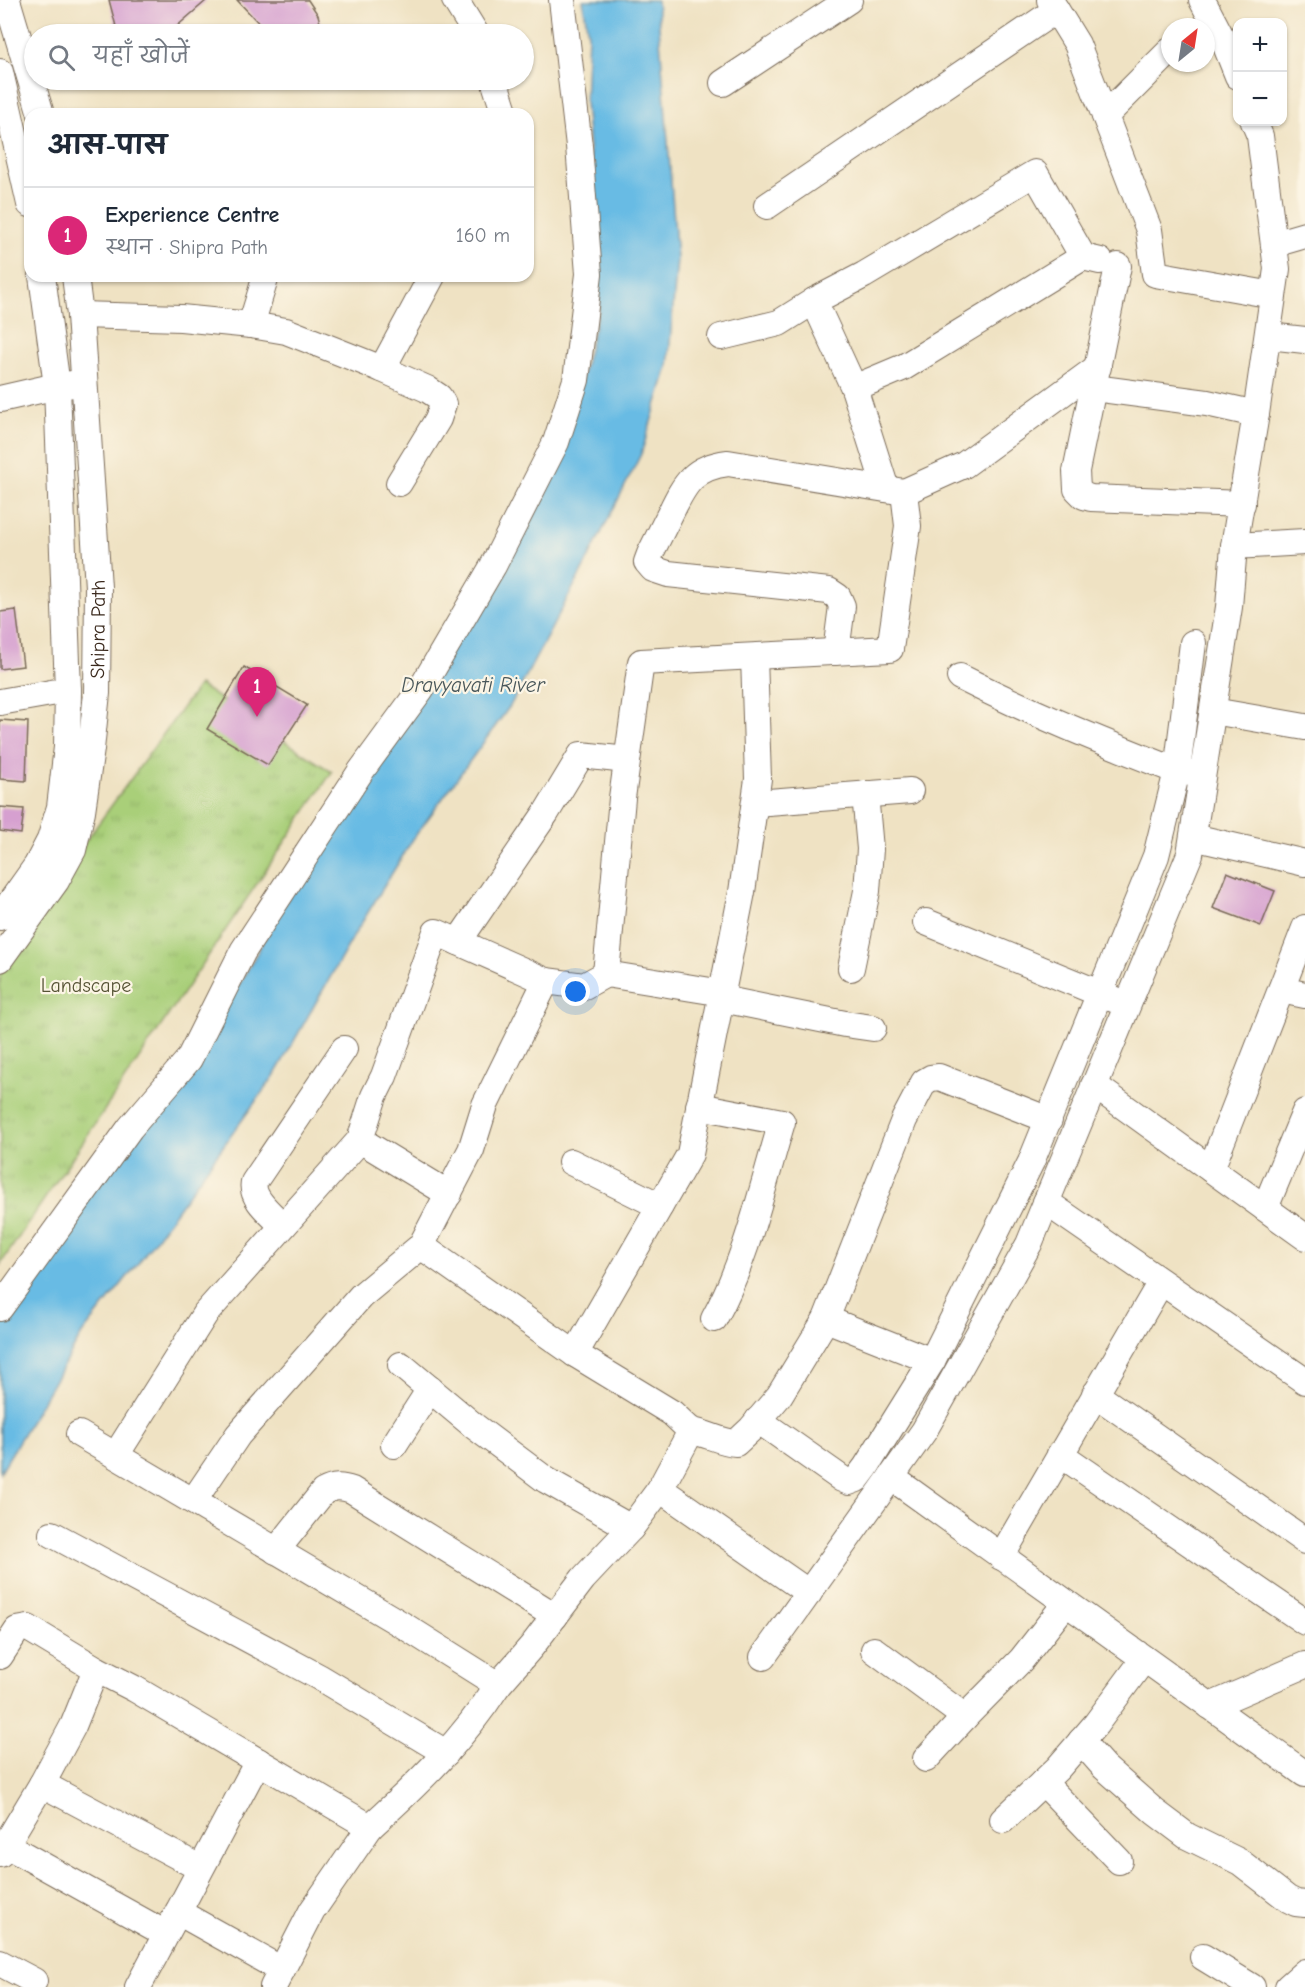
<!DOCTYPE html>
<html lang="hi">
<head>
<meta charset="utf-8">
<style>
  :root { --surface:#fff; --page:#f6f6f7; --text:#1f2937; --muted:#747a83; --line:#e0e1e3; --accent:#db2777 }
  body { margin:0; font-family:"Comic Neue","Playpen Sans Deva",sans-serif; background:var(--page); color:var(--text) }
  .controls { position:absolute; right:18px; top:18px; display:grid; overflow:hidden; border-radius:12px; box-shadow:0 2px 4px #0004 }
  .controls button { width:54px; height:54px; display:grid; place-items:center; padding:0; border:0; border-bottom:2px solid var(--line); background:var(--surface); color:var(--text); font:30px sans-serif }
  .compass { position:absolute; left:1161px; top:18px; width:54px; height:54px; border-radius:50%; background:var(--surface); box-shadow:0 2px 4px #0004; rotate:30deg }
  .you { position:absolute; left:576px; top:992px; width:21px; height:21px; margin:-15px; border:4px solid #fff; border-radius:50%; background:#1a73e8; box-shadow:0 0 0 9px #1a73e833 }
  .badge { display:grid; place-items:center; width:39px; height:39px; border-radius:50%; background:var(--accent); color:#fff; font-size:20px; font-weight:700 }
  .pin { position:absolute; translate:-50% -50px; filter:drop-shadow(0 2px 3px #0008) }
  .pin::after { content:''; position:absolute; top:32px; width:21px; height:18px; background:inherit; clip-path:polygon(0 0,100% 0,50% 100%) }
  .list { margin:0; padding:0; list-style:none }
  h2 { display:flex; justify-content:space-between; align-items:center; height:78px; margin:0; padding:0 24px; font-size:26px }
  h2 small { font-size:20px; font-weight:400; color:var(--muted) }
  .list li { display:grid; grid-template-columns:39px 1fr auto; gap:18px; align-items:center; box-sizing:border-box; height:96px; padding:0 24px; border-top:2px solid var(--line) }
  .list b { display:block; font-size:22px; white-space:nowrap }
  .list p { margin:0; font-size:20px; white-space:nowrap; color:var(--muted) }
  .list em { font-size:20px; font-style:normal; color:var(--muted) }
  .icon { flex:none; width:33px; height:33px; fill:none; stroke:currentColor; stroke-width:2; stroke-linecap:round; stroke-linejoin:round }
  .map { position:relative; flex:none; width:1305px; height:1987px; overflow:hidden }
  .search { position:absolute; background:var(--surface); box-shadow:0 2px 4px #0004; left:24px; top:24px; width:510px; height:66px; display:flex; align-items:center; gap:15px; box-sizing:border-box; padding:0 21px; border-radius:33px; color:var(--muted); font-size:22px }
  .panel { position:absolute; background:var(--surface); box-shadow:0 2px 4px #0004; left:24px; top:108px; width:510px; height:174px; border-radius:18px }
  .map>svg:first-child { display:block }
  .park { fill:url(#park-tufts); stroke:#727c4c; stroke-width:1.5 }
  .water { fill:#68bbe4; stroke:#527281; stroke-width:1.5 }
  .building { fill:#d6a0d0 }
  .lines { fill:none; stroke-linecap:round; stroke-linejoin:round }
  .minor-casing { stroke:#7a6a58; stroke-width:28 }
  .minor { stroke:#fff; stroke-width:26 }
  .labels { text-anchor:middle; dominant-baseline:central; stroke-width:4.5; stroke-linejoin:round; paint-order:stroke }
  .street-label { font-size:20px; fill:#3b2a1e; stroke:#fcf5e5 }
  .park-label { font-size:20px; fill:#565335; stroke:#fcf5e5 }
  .water-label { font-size:21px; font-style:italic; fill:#485659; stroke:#fcf5e5 }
</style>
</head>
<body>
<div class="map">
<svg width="1305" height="1987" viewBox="0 0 1305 1987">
  <defs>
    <pattern id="park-tufts" width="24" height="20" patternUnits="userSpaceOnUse" patternTransform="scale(1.5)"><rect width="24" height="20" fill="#a9cf79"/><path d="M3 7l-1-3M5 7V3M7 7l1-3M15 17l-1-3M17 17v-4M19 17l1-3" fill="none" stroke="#92b268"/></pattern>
  </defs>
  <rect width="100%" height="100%" fill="#fcf5e5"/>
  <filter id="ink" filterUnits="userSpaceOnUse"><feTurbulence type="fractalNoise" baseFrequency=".0167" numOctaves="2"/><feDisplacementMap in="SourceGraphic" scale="12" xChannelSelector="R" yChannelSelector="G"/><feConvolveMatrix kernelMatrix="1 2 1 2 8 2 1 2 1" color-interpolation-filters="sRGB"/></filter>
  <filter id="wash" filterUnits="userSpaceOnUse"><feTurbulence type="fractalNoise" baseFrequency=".008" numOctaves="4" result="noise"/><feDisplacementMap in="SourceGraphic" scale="24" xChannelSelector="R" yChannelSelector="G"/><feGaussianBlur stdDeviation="1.35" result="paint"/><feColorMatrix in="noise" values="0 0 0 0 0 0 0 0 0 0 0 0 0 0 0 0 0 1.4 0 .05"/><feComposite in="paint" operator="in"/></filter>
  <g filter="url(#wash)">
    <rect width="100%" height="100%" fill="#efe2c3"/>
    <path class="park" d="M199,685L332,772L0,1265V959Z"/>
    <path class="water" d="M583,0H657L677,259L668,367L641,454L582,571L510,706L413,839L356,932L274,1076L139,1262L82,1334L0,1473V1321L25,1279L218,1022L324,834L573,412L599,309L598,249L585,102L588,35Z"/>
    <g id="blocks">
      <path class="building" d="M109,0H207L168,34H118Z
        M237,0H308L318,15L323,34H269Z
        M16,610L23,666L0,669V612Z
        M244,667L307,705L268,765L207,729Z
        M0,720L28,722L26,781L0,779Z
        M0,807L24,809L21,834L0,831Z
        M1227,872L1275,891L1261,926L1213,908Z"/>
    </g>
  </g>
  <g filter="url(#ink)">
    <use href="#blocks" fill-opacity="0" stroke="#7a6a58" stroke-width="1.5"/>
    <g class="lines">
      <g class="minor-casing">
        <g id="minor">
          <path d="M7,0L41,114"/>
          <path d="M455,0L476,34"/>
          <path d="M1050,0L1077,44L1105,116L1149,230L1155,274L1273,295"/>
          <path d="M1202,0L1226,46L1238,76"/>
          <path d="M0,72L30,204"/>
          <path d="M494,80L505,114"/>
          <path d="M723,83L849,0"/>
          <path d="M1105,116L1170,51"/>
          <path d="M767,206L1056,10"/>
          <path d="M1274,244L1305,235"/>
          <path d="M1118,266L1076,471L1077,489L1084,496L1091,498L1242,504"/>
          <path d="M814,301L854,388L886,489"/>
          <path d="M80,315L181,318L251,325L286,331L382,369L427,389L439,397L443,404L438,419L399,483"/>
          <path d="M251,325L266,276"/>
          <path d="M1268,336L1305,340"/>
          <path d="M721,337L779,323L814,301L864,275L1035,173L1083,257"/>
          <path d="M382,369L432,276"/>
          <path d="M854,388L904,367L1083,257L1100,261"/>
          <path d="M1094,388L1207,403L1256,414"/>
          <path d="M0,399L57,386L73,384"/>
          <path d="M1234,546L1305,542"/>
          <path d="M836,652L842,606L838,597L829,591L668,574L653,569L647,562L650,554C657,540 664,526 671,512C685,483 694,467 728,463L904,492"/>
          <path d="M960,677C1031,713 1103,742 1177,771L1192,773"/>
          <path d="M0,702L68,690"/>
          <path d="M1213,711L1305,727"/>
          <path d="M755,803L910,791"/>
          <path d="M1193,837L1305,863"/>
          <path d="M0,917L37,865L50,840L60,807L67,747L68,690L57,386L42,276"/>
          <path d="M926,922L1116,1000"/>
          <path d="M458,942L546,813L581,755L627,760"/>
          <path id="s1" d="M0,959L56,881L73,850L82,811L91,749L97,693L98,587L80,315L75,276"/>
          <path d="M851,968L867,891L870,849L865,794"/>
          <path d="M606,974L622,798L641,662L890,649L908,526L904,492L964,465L1098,367"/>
          <path d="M1281,990L1305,995"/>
          <path d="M722,999L845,1024L873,1028"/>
          <path d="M1094,1085L1305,1237"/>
          <path d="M699,1106L782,1122C762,1188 747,1259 714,1319"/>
          <path d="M360,1140L449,1194"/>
          <path d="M571,1162L660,1206"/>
          <path d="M1211,1169L1305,928"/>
          <path d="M1046,1202L1305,1381"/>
          <path d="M1265,1208L1305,1112"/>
          <path d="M283,1226C273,1215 250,1199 254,1182L344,1049"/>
          <path d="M0,1308L130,1128L189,1059L243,951L361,771L421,689L493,566L556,442L576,380L589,274L579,146L562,0"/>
          <path d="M826,1319L932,1361"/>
          <path d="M575,1354L690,1154L742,892L758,779L754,657"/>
          <path d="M401,1365L474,1426L546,1480L631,1528"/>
          <path d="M1095,1394L1305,1541"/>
          <path d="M758,1420L842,1479L849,1482L857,1479L866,1467L932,1361L1031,1162L1156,856L1177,771L1193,643"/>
          <path d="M691,1431C707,1433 720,1442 736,1443L751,1429L779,1396L826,1319L904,1120L924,1082L931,1078L939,1077L1049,1120"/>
          <path d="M79,1434L406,1627L498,1685L532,1646L583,1579L631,1528L660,1489L691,1431L672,1413L575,1354L421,1246"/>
          <path d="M394,1445L430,1389"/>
          <path d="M1060,1454L1305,1622"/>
          <path d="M116,1455L205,1314L360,1140L374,1096L384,1076L436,932L546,981"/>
          <path d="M891,1477L1305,1774"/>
          <path d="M660,1489L809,1593"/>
          <path d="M194,1500L238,1435L361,1296L421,1246L471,1150L485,1105L546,981L584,986L606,974L723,993"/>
          <path d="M52,1534L319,1677L446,1753"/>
          <path d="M276,1551L323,1492C334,1486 341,1486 352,1490L555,1616"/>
          <path d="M1001,1557L1161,1282"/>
          <path d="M874,1650L965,1717L1022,1659L1066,1603"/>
          <path d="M0,1656L17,1630L28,1628L96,1669L135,1689L370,1827C420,1782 462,1741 498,1685"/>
          <path d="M763,1657L924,1431L1029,1244L1190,854L1229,607L1234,546L1256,414L1277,269L1260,136L1254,122"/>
          <path d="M96,1669L73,1726L42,1784L200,1868"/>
          <path d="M1210,1706L1305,1665"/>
          <path d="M1081,1741L1104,1767L1155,1812L1187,1836L1240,1862L1288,1899L1296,1903L1305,1904"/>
          <path d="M926,1759L965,1717"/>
          <path d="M1043,1782L1119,1861"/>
          <path d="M1003,1820L1058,1768L1096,1724L1144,1659"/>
          <path d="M6,1845L166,1934"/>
          <path d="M0,1854L42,1784"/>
          <path d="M178,1912L258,1761"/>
          <path d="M1203,1957L1252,1987"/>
          <path d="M0,1963L34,1981"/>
          <path d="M138,1987L178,1912L282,1970"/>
          <path d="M273,1987L312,1911L370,1827"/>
          <path d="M1288,1987L1305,1972"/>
        </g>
      </g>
      <use href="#minor" class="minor"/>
    </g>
  </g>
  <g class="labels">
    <g class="street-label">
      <text stroke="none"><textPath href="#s1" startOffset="354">Shipra Path</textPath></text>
    </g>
    <g class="park-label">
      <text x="86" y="985">Landscape</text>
    </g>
    <g class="water-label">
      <text x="473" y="685">Dravyavati River</text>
    </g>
  </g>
</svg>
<div class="controls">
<button>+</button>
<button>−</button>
</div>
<svg class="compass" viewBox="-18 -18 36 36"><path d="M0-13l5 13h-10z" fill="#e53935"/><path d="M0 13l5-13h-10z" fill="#747a83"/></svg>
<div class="you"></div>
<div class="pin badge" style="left:257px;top:717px">1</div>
<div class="search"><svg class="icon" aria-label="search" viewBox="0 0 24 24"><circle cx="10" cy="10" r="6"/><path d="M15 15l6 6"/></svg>यहाँ खोजें</div>
<section class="panel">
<h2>आस-पास<small></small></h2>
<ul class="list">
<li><span class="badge">1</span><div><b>Experience Centre</b><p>स्थान · Shipra Path</p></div><em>160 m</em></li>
</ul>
</section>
</div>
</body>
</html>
